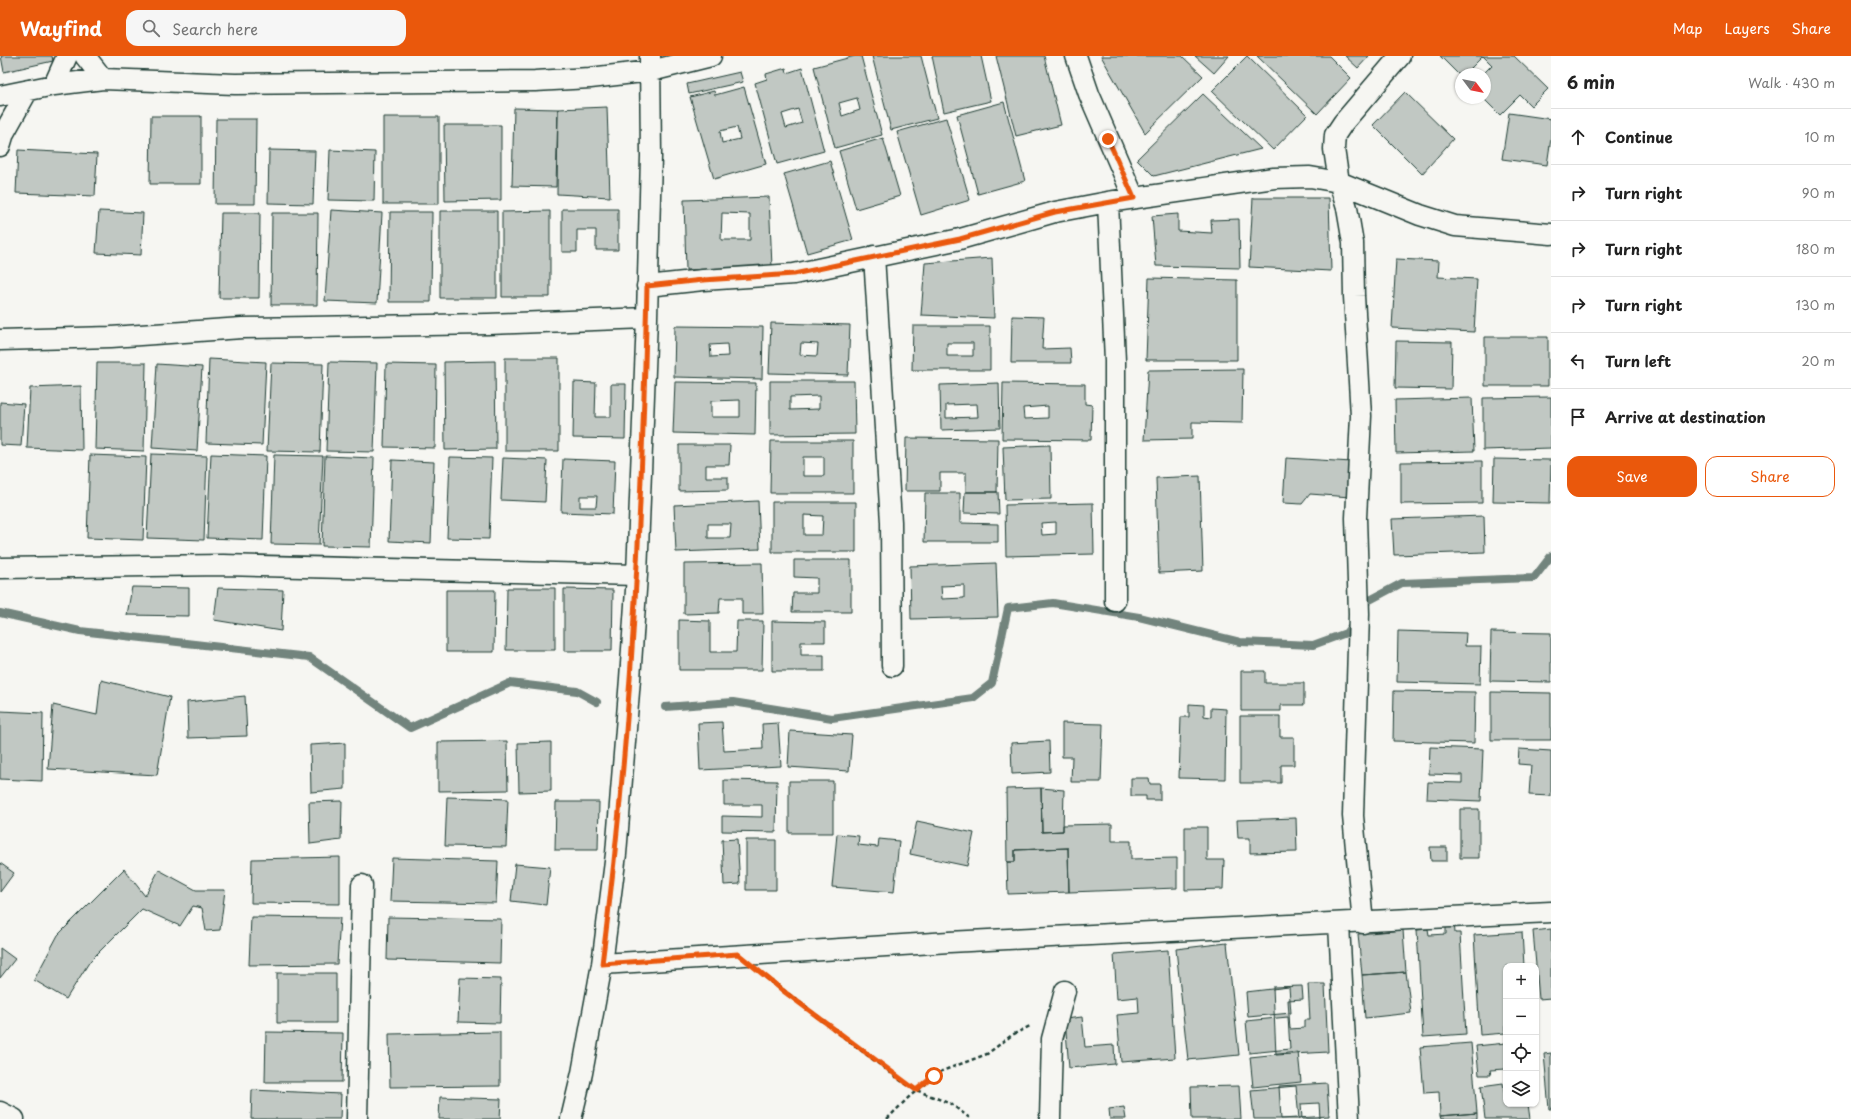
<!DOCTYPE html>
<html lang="en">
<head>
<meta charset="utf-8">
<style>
  :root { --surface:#fff; --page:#f6f6f6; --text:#222; --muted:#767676; --line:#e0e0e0; --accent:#ea580c }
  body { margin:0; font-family:"Playpen Sans",sans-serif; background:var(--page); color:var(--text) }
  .controls { position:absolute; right:12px; bottom:12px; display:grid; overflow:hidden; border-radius:8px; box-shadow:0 1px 3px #0004 }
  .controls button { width:36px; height:36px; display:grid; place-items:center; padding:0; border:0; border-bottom:1px solid var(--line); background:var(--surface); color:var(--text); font:20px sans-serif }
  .compass { position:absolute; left:1455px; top:12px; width:36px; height:36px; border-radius:50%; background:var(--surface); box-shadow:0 1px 3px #0004; rotate:122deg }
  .stop { position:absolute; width:12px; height:12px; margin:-9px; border:3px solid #ea580c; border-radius:50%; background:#fff }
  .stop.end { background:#ea580c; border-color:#fff; box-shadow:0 1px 4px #0008 }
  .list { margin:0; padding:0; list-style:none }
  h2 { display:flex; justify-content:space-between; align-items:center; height:52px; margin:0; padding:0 16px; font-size:17px }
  h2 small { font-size:13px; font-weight:400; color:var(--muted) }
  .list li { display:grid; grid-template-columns:26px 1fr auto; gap:12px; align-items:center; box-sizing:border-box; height:56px; padding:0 16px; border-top:1px solid var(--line) }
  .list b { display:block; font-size:15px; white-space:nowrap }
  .list em { font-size:13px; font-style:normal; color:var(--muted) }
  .actions { display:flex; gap:8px; padding:12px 16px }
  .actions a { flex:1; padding:9px 0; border:1px solid var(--accent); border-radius:12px; text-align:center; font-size:14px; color:var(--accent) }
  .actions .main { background:var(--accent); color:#fff }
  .icon { flex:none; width:22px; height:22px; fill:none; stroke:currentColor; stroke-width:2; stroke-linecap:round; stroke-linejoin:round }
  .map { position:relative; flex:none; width:1551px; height:1063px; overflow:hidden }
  header { display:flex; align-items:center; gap:24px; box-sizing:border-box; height:56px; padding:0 20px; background:var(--accent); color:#fff }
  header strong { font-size:19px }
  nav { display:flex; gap:22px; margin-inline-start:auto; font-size:14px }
  .search { width:280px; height:36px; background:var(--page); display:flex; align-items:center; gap:10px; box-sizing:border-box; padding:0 14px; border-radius:12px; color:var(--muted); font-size:15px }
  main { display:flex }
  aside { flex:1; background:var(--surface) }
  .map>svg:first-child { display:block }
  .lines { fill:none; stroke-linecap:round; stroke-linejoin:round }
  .stream { stroke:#72847d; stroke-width:8 }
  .building { fill:#c1c8c3; stroke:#1f3d34; fill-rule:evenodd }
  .street-casing { stroke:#1f3d34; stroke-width:23 }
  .path { stroke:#1f3d34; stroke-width:2.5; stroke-dasharray:4 3; stroke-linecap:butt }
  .street { stroke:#f6f6f2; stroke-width:20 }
  .route { stroke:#ea580c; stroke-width:5 }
</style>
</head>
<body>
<header>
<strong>Wayfind</strong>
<div class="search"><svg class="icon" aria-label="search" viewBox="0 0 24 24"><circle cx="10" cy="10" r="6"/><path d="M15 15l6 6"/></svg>Search here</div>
<nav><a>Map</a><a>Layers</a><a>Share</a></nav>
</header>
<main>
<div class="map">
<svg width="1551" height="1063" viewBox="0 0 1551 1063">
  <rect width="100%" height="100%" fill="#f6f6f2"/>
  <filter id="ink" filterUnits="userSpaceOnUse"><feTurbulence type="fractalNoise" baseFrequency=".025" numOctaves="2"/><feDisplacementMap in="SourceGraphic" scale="8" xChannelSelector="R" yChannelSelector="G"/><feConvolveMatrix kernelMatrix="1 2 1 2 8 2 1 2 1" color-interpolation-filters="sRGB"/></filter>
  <g filter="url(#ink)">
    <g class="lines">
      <path class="stream" d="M1363,553L1368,545L1402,527L1534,522L1551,500
        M0,557L80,575L309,601L410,672L510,627L577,635L597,646
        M665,651L733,646L832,662L973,642L992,627L1008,552L1053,547L1139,561L1240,586L1313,589L1346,577L1354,566"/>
    </g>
    <path class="building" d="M1,0H52L53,5L4,16Z
      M855,0H861L882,79L835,92L814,11ZM857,42L860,54L842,60L839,47Z
      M872,0H921L937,62L891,74Z
      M932,0H981L991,45L944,56Z
      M996,0H1044L1061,69L1016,80Z
      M1101,0H1182L1203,20L1145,77Z
      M1195,0H1229L1214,17Z
      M1247,0L1307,59L1273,94L1212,35Z
      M1257,0H1329L1351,22L1317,58Z
      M1345,0H1369L1358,12Z
      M1440,0H1514L1548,33L1531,50L1520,39L1500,59L1483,42H1485V18H1483L1492,9L1483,0L1471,12L1477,18H1461V21Z
      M786,12L787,17L802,12L824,95L777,108L755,27L767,23L766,18ZM798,53L802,67L786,72L782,58Z
      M740,16L743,26L689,38L687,28Z
      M744,31L766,108L714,123L690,41L714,35L715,39ZM737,71L740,83L722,87L720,75Z
      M1405,36L1453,83L1422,118L1373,69Z
      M1203,38L1261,93L1154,120L1137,103Z
      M1004,46L1025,125L978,138L957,59Z
      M607,51L610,141L557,138L558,53Z
      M514,52L558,53L556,131L512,130Z
      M1509,57L1551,63V82L1547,109L1502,103Z
      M151,60H201V128H150Z
      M383,61H439V148H383Z
      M946,62L970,144L921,159L897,76Z
      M216,63H256L255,148H215Z
      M444,69H501V144L445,145Z
      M883,82L900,140L856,153L839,95Z
      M18,94L97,98L95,140L16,137Z
      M269,94L315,95L313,148L268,147Z
      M330,94L375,96L374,145L328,144Z
      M830,105L853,184L807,197L784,118Z
      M769,141L772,211L686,214L684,144ZM722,157L750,158V184H721Z
      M1253,142H1329L1331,215L1249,211Z
      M562,153H618V194H596V174H577V196H562Z
      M331,154L382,157L377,247L325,245Z
      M99,155L143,157L141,199L96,197Z
      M440,155H497V242H440Z
      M550,155V241H502V156Z
      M390,156H432L431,246H389Z
      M221,157H260L259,242H219Z
      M272,157H318L317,249H271Z
      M1178,158V175L1212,177L1211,164L1239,163L1240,212L1156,210L1152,160Z
      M992,202L994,262L921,259L925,207Z
      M1396,203L1439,205L1438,221L1477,223L1474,276L1392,272Z
      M1149,222L1237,224V304H1146Z
      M1012,260L1044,261L1042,293L1070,292L1071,307H1011Z
      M771,267L850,269L848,319L769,317ZM801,287L818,288L817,300L800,299Z
      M675,270L763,271L762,323L674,321ZM727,288L728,300L711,301L710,289Z
      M913,270H990V314H912ZM947,287H973V300H947Z
      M1485,281H1548V330H1485Z
      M1396,285L1452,286L1451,333L1395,332Z
      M505,302H559V395H505Z
      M209,303L266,306L262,389L206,387Z
      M495,305L496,393L445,394L444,306Z
      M329,306L377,307L374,396L326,395Z
      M97,307H146L144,395L95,393Z
      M271,307L323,308L320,396L267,395Z
      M157,308L202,311L197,395L152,392Z
      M386,308L436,309L435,392L384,391Z
      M1243,313L1242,367L1192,366V383L1144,384L1148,314Z
      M770,325H854L855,378L770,379ZM819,340V353L790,354V341Z
      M574,326L596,327L595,361H611V328H626L625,383L573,382Z
      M675,326L756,327L755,379L673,377ZM740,344V361H711V345Z
      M999,327L1000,372L941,374L940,329ZM977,348L978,361L946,362V349Z
      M1003,327L1085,328V348L1092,349L1091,384L1002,383ZM1048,350V362L1024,363L1023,352Z
      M81,330L82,394L27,392L30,332Z
      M1551,341V392L1483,394V342Z
      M1472,342L1474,395L1396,397L1395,344Z
      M0,346L24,348L21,390L0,389Z
      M906,382L998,383L997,436H966V417H940V435H905Z
      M771,385H853V437H770ZM803,401H824V420H803Z
      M679,389H730L729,409H706V421H728V434L679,435Z
      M1050,389L1051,443L1005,444L1003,391Z
      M151,398L207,400L204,484L147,482Z
      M211,398L266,400L263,484L207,482Z
      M90,399L146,401L143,484L87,482Z
      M274,399L323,400L319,489L271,488Z
      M325,400L374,402L371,491L322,490Z
      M450,401L492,402L489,483L447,482Z
      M503,402L547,404L545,446L501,444Z
      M1286,402L1352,406L1350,441L1310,438L1302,448L1283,447Z
      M563,403L615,405L613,458L561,456ZM580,440H597L596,451H580Z
      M1494,403L1551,404L1550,447L1493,446Z
      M392,404L434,406L431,487L389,485Z
      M1482,405V447L1401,448V406Z
      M1200,420L1203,515L1159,517L1156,422Z
      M965,436H998L999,458L964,457Z
      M925,437H960V467L998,468V486H924Z
      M758,445L760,493L676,496L674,449ZM708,468H731L730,482H708Z
      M772,446H856V496H772ZM804,459L823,460L822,479H804Z
      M1093,447L1094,498L1006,500L1005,449ZM1056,466V478L1042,479L1041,467Z
      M1484,460L1485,496L1394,499L1392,463Z
      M794,504H851V556H792L793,537H817V522L794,521Z
      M762,507L763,558H742V542H720L719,557L684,558V508Z
      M996,507L998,561L911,563L910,510ZM964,529V542L942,543L941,530Z
      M132,531L189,532V560L127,559Z
      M218,532L283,534L281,575L214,564Z
      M507,532H555V594H506Z
      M564,533L613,534L612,595H564Z
      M446,534H495L494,596H446Z
      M679,564L710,565V596H736L737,565H763L762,614H679Z
      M772,565L825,566V586H801V599H824V615H772Z
      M1398,575L1466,577L1465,590H1481L1480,628L1397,626Z
      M1491,576L1551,577V626L1490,625Z
      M1241,615H1265V627H1304V649H1281V655H1241Z
      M101,624L170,641L157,719L48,713L53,649L97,659Z
      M1394,635L1475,636L1474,687L1393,685Z
      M1491,636L1551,637V684H1491Z
      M245,640L247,680L188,682L187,646Z
      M1189,648L1204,649V660L1211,661V652L1226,653L1225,723L1179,722L1181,661H1189Z
      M0,655L43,657L42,725L0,723Z
      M1240,660H1280V681H1294V709H1281V727H1240Z
      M722,666L724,695L763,693L762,668L778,667L781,710L700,714L698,667Z
      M1062,667L1103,668L1101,726H1071L1072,701H1062Z
      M790,675L852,679L849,715L788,711Z
      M507,685L508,734L438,735V686Z
      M1049,685L1050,716L1012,718L1011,687Z
      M551,686V735L519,736L518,687Z
      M345,687V733L311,736L310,689Z
      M1430,691L1483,693L1481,745L1427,743L1428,726L1462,727V719L1429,718Z
      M1519,693L1551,695V740L1529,739L1531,709L1518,708Z
      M1131,722H1149L1150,728H1160V744H1146V740H1131Z
      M724,724L777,725L776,776L722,775V760L762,761V749H724Z
      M789,725H833V777H789Z
      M1041,732L1064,734L1063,775L1042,776Z
      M1041,732L1042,776L1063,775V769L1112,768V785H1131V803L1177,802V832L1069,836L1068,792L1015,794V806H1007L1006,733Z
      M447,741L508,743L506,791L445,790Z
      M342,745L341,784L310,788L309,746Z
      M556,746H599L598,794H555Z
      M1460,753H1479V802H1460Z
      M1296,762L1297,796L1250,797V782H1238L1237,764Z
      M917,765L974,777L967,810L910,798Z
      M1185,771H1207V804H1224L1223,833L1185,834Z
      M837,778L859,780L858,789L878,791L879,783L899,785L894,836L832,831Z
      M737,783L740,828L724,829L722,784Z
      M746,784H776V834H746Z
      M1430,791H1447V805H1431Z
      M1068,792L1069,836L1008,838L1007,806H1015V794Z
      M340,801V848L251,847L252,803Z
      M392,802L498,805L496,847L390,845Z
      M0,807L14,817L0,836Z
      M515,808L550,811L546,849L511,845Z
      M124,813L145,840L159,814L196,834H225L220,874L206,875L202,852L193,850L180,870L142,853L90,905L66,943L34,924L58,879Z
      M251,861L340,862L337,908L249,909Z
      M388,861L501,863L500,907L387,904Z
      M1454,865L1455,877H1460L1466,978L1423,981L1417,874L1428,873L1429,879L1446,878V866Z
      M1551,873V942L1539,943L1533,875Z
      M1403,874L1406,916L1362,919L1358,878Z
      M1522,876L1524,910H1506V977L1480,979L1474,879Z
      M1227,887L1239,999L1188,1004L1176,893Z
      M0,892L15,903L0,922Z
      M1168,894L1175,1002L1121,1006L1117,959L1139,957L1138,941L1117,943L1114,898Z
      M1406,916L1411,957L1365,962L1362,919Z
      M277,917H336V967H277Z
      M460,922L501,923L500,967L458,966Z
      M1308,928H1325L1328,996L1276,999L1273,931L1302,930L1303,943L1288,944L1290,973L1304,972V964H1310Z
      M1289,931L1291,957L1248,961L1246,936Z
      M1082,961L1085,991L1114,989L1115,1008L1069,1012L1065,963Z
      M1288,961L1290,993L1249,997L1246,965Z
      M266,976L343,977L342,1026H265Z
      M500,976V1030L390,1031L389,978Z
      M1471,987L1477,1057L1440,1060L1439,1036L1424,1037L1420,991Z
      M1506,987V1013L1490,1014L1491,1019H1479L1476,990Z
      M1298,996L1301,1026L1253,1031L1250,1001Z
      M1551,997V1053H1549L1544,998Z
      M1327,1027L1329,1060L1281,1063L1279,1030Z
      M1503,1027L1506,1048H1528L1530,1063H1485L1481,1030Z
      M1239,1030L1241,1063H1192L1191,1031Z
      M1296,1030L1299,1063H1254L1251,1034Z
      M252,1034L341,1038L340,1063H251Z
      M440,1041L501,1043L500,1063H439Z
      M1319,1047L1320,1063H1302L1301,1048Z
      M1124,1051L1126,1063H1110L1109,1053Z
      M1477,1057V1063H1441L1440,1060Z"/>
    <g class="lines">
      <g class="street-casing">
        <path id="street" d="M85,0L103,23
          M1076,0L1089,38L1134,142
          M54,29L67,0
          M0,40L54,29L103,23L235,28L535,25L590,22L651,15L711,0
          M0,90L4,77L28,34
          M1108,146L1115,305V545
          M874,200L891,466L892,610
          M647,230L703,224L794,218L960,183L1055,156L1108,146L1274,122L1310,121L1339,126L1420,159L1455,170L1551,178
          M0,284L111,281L242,272L488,268L647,262
          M0,512L223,509L637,519
          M1363,867L1353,760L1359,558L1356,462L1361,360L1354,240L1353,187L1347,152L1339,126L1334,93L1335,79L1343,67L1400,0
          M1339,868L1349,1063
          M602,908L949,886L1551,856
          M0,1056L14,1063
          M357,1063L362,829
          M571,1063L582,1017L602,908L616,798L630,623L637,519L647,262L651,100L650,0
          M1050,1063L1052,983L1065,935"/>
      </g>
      <path class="path" d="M766,921L900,1024L916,1034L951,1048L971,1063
        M887,1063L910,1040L942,1015L987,998L1012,979L1032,969"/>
      <use href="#street" class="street"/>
    </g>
  </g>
  <g class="lines" filter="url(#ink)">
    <path class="route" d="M934,1020L916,1034L786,937L738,898L602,908C631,683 642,456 647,230L703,224L794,218L960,183L1055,156L1134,142L1108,83"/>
  </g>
</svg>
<div class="controls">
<button>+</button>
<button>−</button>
<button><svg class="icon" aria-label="locate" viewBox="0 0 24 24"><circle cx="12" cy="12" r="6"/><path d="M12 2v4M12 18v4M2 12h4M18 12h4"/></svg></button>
<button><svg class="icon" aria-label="layers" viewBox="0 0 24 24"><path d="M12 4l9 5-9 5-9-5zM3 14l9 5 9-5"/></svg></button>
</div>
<svg class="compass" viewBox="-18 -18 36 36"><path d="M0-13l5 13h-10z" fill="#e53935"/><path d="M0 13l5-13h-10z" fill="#767676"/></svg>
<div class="stop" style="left:934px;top:1020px"></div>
<div class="stop end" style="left:1108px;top:83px"></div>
</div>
<aside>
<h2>6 min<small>Walk · 430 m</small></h2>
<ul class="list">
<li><svg class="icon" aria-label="ahead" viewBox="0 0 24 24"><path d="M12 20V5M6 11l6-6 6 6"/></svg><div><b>Continue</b></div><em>10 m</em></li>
<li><svg class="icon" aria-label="right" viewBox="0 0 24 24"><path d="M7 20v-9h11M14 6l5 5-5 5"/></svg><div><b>Turn right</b></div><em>90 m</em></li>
<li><svg class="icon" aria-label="right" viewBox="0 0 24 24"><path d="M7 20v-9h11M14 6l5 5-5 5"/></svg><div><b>Turn right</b></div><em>180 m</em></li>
<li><svg class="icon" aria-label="right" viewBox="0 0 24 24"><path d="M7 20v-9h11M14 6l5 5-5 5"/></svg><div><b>Turn right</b></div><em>130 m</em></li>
<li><svg class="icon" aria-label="left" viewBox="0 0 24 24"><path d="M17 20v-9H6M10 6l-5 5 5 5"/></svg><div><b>Turn left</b></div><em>20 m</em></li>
<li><svg class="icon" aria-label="arrive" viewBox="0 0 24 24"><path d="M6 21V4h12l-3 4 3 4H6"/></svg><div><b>Arrive at destination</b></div></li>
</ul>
<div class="actions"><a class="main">Save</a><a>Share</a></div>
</aside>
</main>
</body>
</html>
